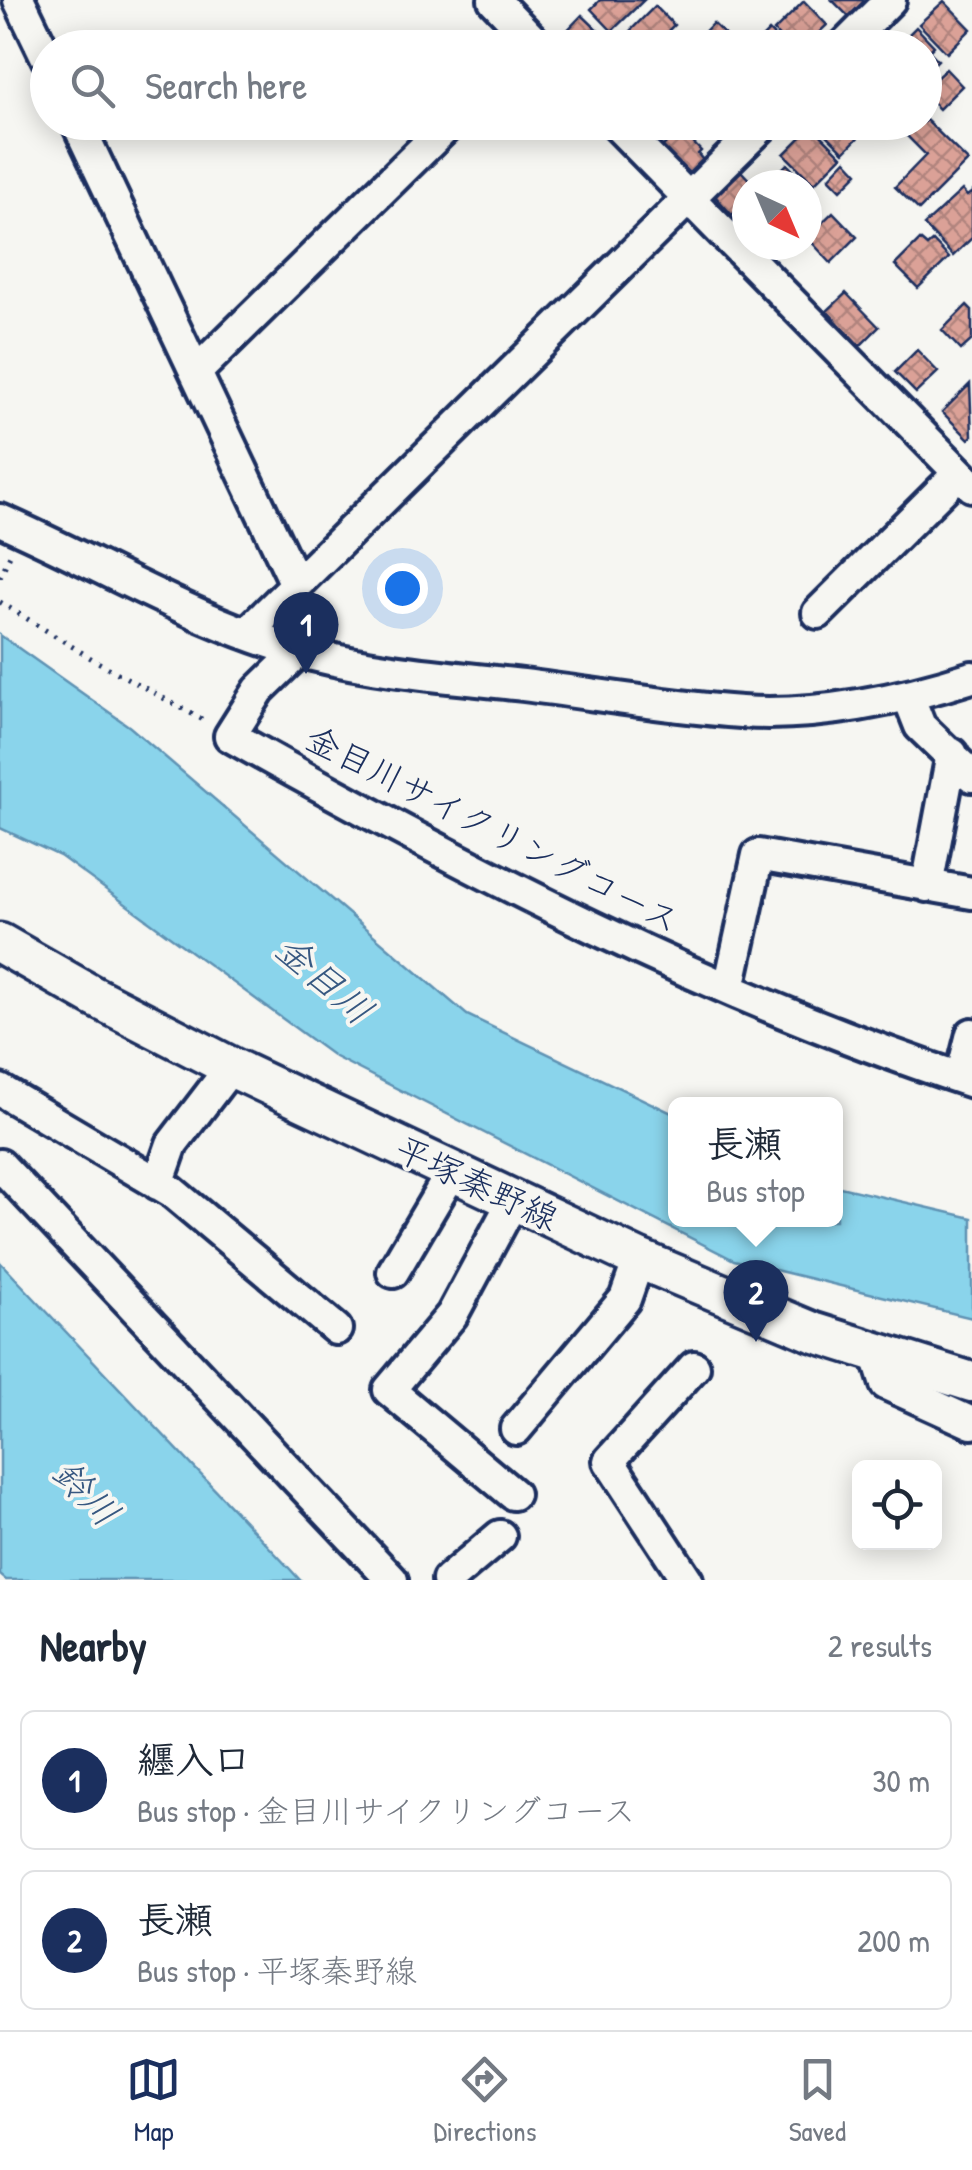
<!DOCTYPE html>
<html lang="en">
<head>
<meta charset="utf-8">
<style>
  :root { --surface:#fff; --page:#f2f2f3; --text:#1f2937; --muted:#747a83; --line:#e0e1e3; --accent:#1b2f5e }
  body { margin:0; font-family:"Patrick Hand","Klee One",sans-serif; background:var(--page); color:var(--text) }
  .controls { position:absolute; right:30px; bottom:30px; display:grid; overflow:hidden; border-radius:15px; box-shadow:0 5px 25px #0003 }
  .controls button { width:90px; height:90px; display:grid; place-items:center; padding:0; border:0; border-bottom:2px solid var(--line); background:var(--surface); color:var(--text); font:50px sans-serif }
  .compass { position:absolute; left:732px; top:170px; width:90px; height:90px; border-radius:50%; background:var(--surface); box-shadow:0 5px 25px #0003; rotate:136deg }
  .you { position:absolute; left:402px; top:588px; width:35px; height:35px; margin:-25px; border:8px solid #fff; border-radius:50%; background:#1a73e8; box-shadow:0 0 0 15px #1a73e833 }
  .badge { display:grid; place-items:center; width:65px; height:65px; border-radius:50%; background:var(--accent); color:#fff; font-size:32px; font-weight:700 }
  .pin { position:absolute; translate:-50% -82px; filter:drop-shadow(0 2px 5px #0008) }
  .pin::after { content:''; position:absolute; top:52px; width:35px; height:30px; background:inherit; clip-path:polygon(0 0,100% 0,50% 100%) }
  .popup { position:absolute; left:668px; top:1097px; width:175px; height:130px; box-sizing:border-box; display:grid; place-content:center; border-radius:15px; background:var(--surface); filter:drop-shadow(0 2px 8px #0005); font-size:32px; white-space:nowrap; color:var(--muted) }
  .popup b { font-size:38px; color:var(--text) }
  .popup::after { content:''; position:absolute; left:50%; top:100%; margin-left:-20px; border:20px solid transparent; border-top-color:var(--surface) }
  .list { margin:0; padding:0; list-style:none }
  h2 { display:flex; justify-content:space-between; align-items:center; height:130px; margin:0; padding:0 40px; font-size:42px }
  h2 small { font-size:32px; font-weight:400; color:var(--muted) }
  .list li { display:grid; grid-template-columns:65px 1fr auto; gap:30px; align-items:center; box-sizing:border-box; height:140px; margin:0 20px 20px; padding:0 20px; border:2px solid var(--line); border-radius:15px }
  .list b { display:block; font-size:38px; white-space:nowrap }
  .list p { margin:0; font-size:32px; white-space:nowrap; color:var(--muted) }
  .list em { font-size:32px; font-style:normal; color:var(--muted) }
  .icon { flex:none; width:55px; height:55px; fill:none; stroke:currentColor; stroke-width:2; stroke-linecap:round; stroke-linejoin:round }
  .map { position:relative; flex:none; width:972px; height:1580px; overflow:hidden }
  .search { position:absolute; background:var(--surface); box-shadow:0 5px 25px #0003; left:30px; right:30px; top:30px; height:110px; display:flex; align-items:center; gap:25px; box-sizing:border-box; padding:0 35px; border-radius:55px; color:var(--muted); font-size:38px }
  .sheet { height:450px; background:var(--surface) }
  nav { display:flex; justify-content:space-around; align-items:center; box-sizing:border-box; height:140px; border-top:2px solid var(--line); background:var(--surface); font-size:28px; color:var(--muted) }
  nav a { display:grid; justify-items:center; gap:5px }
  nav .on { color:var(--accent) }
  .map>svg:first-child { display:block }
  .water { fill:#8ad4eb; stroke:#5e92b3; stroke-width:2.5 }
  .building { fill:url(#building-cross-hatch); stroke:#1b2f5e; stroke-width:2.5 }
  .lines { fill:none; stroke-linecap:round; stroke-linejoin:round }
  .minor-casing { stroke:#1b2f5e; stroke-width:38 }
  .major-casing { stroke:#1b2f5e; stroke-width:45 }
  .path { stroke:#1b2f5e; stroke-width:5; stroke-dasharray:2.5 8; stroke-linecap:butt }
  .minor { stroke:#f6f6f2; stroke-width:30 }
  .major { stroke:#f6f6f2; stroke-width:38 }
  .labels { text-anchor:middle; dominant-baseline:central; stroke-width:8; stroke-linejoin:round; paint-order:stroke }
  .street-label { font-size:35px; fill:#1b2f5e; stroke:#f6f6f2 }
  .water-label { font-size:38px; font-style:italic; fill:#375881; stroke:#f6f6f2 }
</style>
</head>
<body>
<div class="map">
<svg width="972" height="1580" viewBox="0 0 972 1580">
  <defs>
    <pattern id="building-cross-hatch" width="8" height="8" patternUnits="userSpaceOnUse" patternTransform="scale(2.5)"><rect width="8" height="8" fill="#dba197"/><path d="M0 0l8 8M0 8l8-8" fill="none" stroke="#b1847e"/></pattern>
  </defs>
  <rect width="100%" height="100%" fill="#f6f6f2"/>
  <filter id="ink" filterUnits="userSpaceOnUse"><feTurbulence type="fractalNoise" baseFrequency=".01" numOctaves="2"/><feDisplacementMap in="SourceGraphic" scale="20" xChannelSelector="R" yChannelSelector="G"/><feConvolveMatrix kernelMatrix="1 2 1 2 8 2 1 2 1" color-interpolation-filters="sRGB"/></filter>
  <g filter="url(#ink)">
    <path class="water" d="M0,635L130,727L467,1015L676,1115V1220H836V1186L972,1218V1318L734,1260L335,1057L60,856L0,828Z
      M0,1262L289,1568L300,1580H6L0,1575Z"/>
    <path class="building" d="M600,0H644L612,31L591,9Z
      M832,0H872L853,21Z
      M804,1L827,25L813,38L820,45L818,48H790L774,31Z
      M944,1L971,29L947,53L919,24Z
      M655,6L674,25L651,48H635L624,37Z
      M582,15L606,38L597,48H562L556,42Z
      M713,23L738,48H689Z
      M916,27L934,46L929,51L938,60L924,74V48H895Z
      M769,31L786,48H752Z
      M946,69L962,86L939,109L924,94V89Z
      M924,118L968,161L919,210L895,187L926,155L907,136L920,122H924Z
      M697,122H732L715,140Z
      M828,122H873L844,152L821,129Z
      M812,126L842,156L814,184L784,154Z
      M680,129L701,151L698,154L707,165L691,180L661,148Z
      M846,160L858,173L841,190L829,178Z
      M787,164L809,187L807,189V185H766Z
      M741,171L754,185H747V202L732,215L715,196Z
      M962,190L967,196L972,192V238L953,256L924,225Z
      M833,212L857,237L831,263L807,237Z
      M920,240L927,246L933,241L949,258L918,288L895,265Z
      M846,293L879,327L860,346L827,311Z
      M967,305L972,310V340L961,350L942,330Z
      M917,350L938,372L916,393L895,372Z
      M970,384L972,436L969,439L942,412Z"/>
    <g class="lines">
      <g class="minor-casing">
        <path id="minor" d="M19,0L48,60
          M494,0L540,48
          M842,48L890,0
          M77,122L296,584
          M614,122L972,486
          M196,372L451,122
          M0,520C103,565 203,627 313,655C381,672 454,677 523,685C595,694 668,707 741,712C817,717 901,700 972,677
          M818,613L959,473
          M248,632L766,122
          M300,650L259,690L230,736C467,869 713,997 972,1082
          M909,698L920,726L972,776
          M927,886L952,754
          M729,988L758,855L972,893
          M961,1078L972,1034
          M0,1090L171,1191L336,1329
          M0,1165L392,1580
          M158,1184L172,1144L231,1067
          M393,1272L452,1172
          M877,1355L886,1384L972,1423
          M516,1429L625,1299L639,1259
          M513,1494L389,1390L452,1315L513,1201
          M448,1580L500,1536
          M687,1580L609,1461L694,1367"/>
      </g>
      <g class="major-casing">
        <path id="major" d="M0,943L93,996L231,1067L639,1259L813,1332L972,1382"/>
      </g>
      <path class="path" d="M0,577L10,555
        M0,602L94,660L205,721"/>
      <use href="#minor" class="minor"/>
      <use href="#major" class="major"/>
    </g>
  </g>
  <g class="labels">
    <g class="street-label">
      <text transform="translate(493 829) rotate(27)">金目川サイクリングコース</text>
      <text transform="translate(477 1183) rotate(25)">平塚秦野線</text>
    </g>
    <g class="water-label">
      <text transform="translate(325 979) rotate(41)">金目川</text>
      <text transform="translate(87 1492) rotate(46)">鈴川</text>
    </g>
  </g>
</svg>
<div class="controls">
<button><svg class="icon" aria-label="locate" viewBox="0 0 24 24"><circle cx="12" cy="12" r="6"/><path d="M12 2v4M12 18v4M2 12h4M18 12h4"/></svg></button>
</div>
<svg class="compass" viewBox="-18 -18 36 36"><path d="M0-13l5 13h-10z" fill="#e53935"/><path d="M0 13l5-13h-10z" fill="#747a83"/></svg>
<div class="you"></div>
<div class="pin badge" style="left:306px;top:674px">1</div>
<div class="pin badge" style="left:756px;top:1342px">2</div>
<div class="popup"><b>長瀬</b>Bus stop</div>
<div class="search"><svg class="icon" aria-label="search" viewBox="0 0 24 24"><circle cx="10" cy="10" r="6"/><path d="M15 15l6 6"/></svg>Search here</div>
</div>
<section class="sheet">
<h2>Nearby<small>2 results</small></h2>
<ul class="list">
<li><span class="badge">1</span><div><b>纒入口</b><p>Bus stop · 金目川サイクリングコース</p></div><em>30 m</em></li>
<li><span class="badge">2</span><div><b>長瀬</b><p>Bus stop · 平塚秦野線</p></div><em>200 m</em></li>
</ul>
</section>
<nav>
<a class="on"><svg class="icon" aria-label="map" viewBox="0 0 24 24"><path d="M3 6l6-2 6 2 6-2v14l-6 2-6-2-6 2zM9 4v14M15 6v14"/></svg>Map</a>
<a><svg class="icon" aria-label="directions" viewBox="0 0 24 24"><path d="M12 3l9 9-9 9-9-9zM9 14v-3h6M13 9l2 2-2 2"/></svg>Directions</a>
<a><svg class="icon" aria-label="saved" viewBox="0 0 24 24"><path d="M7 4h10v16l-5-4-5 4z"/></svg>Saved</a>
</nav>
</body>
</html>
